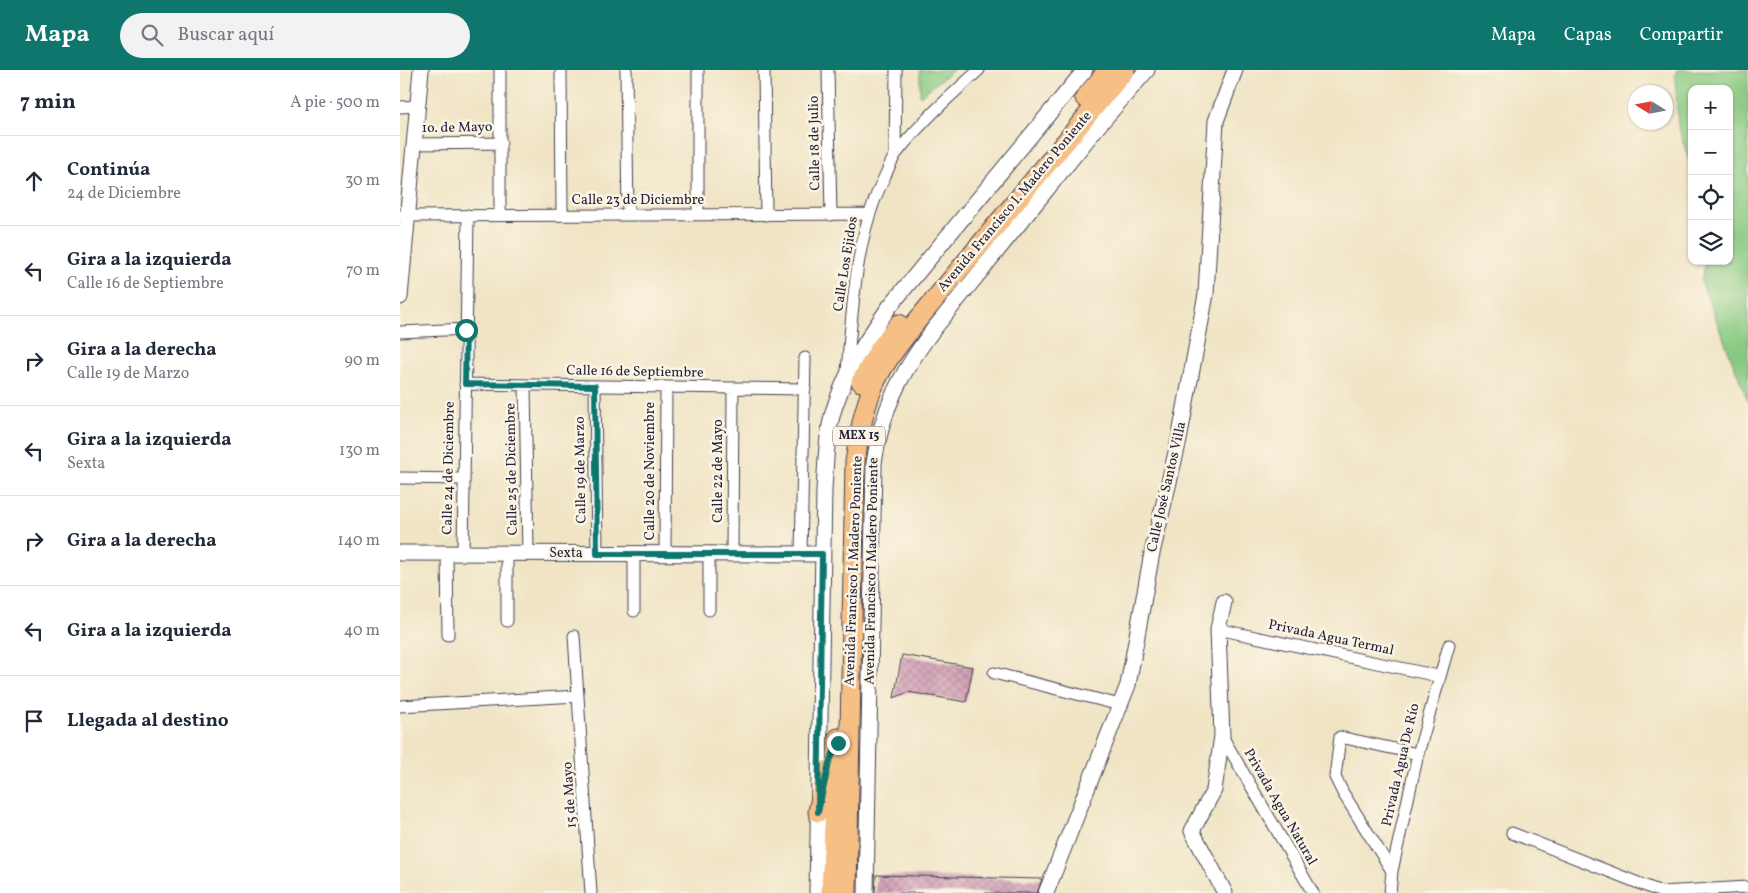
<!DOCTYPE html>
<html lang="es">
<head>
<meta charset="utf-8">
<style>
  :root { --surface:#fff; --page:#f2f2f3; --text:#1f2937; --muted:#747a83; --line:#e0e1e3; --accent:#0f766e }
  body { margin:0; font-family:Vollkorn,serif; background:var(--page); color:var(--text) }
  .controls { position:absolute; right:15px; top:15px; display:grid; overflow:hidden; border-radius:10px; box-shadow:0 1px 4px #0004 }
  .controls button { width:45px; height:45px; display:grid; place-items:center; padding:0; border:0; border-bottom:1px solid var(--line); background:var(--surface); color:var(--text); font:25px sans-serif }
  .compass { position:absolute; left:1228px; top:15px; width:45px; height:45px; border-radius:50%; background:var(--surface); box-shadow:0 1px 4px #0004; rotate:281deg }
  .stop { position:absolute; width:15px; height:15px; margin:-11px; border:4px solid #0f766e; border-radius:50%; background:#fff }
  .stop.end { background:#0f766e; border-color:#fff; box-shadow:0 1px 5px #0008 }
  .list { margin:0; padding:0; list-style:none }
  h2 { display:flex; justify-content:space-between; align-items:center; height:65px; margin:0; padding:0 20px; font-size:21px }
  h2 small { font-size:16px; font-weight:400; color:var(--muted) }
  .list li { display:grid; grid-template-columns:32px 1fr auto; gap:15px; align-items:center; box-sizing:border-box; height:90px; padding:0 20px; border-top:1px solid var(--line) }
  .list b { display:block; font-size:19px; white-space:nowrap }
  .list p { margin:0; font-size:16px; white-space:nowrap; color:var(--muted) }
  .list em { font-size:16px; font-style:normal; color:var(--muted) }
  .icon { flex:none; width:28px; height:28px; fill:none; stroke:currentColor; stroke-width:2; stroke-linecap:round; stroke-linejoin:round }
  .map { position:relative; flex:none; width:1348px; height:823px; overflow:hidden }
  header { display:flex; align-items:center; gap:30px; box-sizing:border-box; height:70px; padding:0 25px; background:var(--accent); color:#fff }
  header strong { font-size:24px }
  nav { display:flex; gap:28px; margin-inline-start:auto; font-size:18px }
  .search { width:350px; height:45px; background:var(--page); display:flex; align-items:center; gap:12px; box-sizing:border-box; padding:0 18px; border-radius:28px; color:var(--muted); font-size:19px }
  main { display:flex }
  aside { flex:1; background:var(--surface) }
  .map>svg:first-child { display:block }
  .grass { fill:url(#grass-tufts); stroke:#55765e }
  .pitch { fill:#88c981; stroke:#55765e }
  .building { fill:url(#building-cross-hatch) }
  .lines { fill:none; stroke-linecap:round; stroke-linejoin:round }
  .minor-casing { stroke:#413f50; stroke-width:13 }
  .tertiary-casing { stroke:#413f50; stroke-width:17 }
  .primary-casing { stroke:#413f50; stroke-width:21 }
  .minor { stroke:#fff; stroke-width:11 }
  .tertiary { stroke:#fff; stroke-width:15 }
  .primary { stroke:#f5bf86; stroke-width:19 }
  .route { stroke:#0f766e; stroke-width:6 }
  .labels { text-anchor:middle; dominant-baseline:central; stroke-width:5; stroke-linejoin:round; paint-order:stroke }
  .shield { fill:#fcf5e5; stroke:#63616e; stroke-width:1 }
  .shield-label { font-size:12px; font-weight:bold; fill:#22223b }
  .street-label { font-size:14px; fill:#22223b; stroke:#fcf5e5 }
</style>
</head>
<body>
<header>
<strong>Mapa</strong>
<div class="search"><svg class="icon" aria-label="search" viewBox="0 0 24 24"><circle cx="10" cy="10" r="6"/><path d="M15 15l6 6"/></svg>Buscar aquí</div>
<nav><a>Mapa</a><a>Capas</a><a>Compartir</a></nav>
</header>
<main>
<aside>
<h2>7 min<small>A pie · 500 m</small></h2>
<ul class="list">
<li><svg class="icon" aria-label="ahead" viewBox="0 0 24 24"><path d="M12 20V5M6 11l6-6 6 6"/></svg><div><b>Continúa</b><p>24 de Diciembre</p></div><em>30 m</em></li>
<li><svg class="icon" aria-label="left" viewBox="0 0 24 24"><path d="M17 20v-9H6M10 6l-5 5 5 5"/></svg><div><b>Gira a la izquierda</b><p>Calle 16 de Septiembre</p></div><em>70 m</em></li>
<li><svg class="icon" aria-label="right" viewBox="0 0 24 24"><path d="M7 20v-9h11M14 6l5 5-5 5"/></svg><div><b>Gira a la derecha</b><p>Calle 19 de Marzo</p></div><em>90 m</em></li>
<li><svg class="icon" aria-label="left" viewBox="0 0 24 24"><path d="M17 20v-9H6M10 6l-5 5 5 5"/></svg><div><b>Gira a la izquierda</b><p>Sexta</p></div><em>130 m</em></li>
<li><svg class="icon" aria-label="right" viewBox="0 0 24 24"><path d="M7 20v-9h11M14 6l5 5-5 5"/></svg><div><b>Gira a la derecha</b></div><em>140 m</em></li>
<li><svg class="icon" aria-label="left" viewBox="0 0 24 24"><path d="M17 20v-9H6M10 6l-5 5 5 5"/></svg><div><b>Gira a la izquierda</b></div><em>40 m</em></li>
<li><svg class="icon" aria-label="arrive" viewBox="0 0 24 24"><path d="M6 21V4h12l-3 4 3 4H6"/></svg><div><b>Llegada al destino</b></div></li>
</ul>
</aside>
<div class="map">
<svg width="1348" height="823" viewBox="0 0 1348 823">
  <defs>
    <pattern id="grass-tufts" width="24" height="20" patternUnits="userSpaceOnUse" patternTransform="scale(1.25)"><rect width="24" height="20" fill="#88c981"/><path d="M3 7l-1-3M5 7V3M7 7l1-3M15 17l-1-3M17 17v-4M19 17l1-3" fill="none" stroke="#75ac70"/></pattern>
    <pattern id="building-cross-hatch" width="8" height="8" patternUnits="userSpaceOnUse" patternTransform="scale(1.25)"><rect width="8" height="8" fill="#ce96b2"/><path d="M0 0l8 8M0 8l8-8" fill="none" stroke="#a77a92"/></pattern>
  </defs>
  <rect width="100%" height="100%" fill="#fcf5e5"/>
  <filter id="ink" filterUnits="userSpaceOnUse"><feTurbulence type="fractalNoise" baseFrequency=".02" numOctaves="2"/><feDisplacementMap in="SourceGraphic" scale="10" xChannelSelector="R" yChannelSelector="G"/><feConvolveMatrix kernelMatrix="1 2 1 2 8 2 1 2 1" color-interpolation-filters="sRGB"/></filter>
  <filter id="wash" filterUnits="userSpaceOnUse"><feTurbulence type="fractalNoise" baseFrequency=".0096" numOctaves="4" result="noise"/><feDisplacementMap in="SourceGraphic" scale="20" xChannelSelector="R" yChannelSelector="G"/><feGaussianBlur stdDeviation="1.12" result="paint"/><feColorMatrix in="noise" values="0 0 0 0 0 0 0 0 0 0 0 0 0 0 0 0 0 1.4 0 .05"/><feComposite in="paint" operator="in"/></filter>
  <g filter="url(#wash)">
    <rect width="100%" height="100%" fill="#f0e4c5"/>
    <path class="grass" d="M520,0H553L520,26Z"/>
    <path class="pitch" d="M1277,0H1348V331L1301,211L1306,191H1329V19H1292V101L1278,55L1275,5Z"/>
    <g id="blocks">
      <path class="building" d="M502,585L573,597L566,632L508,622L494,628Z
        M476,805L598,808L642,809L637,823H475Z"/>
    </g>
  </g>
  <g filter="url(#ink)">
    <use href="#blocks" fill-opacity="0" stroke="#413f50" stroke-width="1"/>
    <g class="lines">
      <g class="minor-casing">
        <path id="minor" d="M161,0L162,144
          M226,0L228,145
          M298,0V145
          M364,0L366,145
          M428,0L431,145
          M0,37L18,36
          M14,74L101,73
          M495,85L496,0
          M100,144V0
          M2,146L469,144
          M0,262L67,259
          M447,301C453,236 455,167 484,108C488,100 491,91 496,84C520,53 550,26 579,0
          M65,314L405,319
          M125,315L128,483
          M195,316L197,484
          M0,408L64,409
          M47,483L48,565
          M63,483L68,145
          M107,483V551
          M234,484V541
          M265,484L266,317
          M332,484L333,318
          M401,484L405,288
          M309,540V484
          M818,559L1038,606
          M174,566L191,823
          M594,603L720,635
          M0,636L178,626
          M822,666L913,823
          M1112,763L1261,822L1348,817
          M992,801L943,723L935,707L940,667L1018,684
          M990,823L992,801L1018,684L1049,575"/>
      </g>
      <g class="tertiary-casing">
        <path id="tertiary" d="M0,227L21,0
          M0,483L422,484
          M824,532L818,559L822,666L814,720L792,761L825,823
          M417,823L424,420C426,392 426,360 436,333C448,298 468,267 490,236L685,0
          M466,823L474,393C482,339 500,304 533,260L699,55L747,0
          M646,823L728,615L752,483L779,370L806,224L816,51L835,0"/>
      </g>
      <g class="primary-casing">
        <path id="primary" d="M685,28L708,0
          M461,312L479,280L499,254
          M418,742L427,700
          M431,823L438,668
          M447,823L455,392C459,366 463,341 473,317C483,293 501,272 516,252L725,0"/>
      </g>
      <use href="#minor" class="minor"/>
      <use href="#tertiary" class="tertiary"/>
      <use href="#primary" class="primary"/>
    </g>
  </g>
  <g class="lines" filter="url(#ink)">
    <path class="route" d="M66,260L65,314L195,316L197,484H422L418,742L429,693L438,673"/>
  </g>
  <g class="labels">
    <rect class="shield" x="433" y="356.5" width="52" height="19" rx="4"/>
    <g class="shield-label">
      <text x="459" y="366">MEX 15</text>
    </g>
    <g class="street-label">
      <text transform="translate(57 58) rotate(-1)">1o. de Mayo</text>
      <text transform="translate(415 73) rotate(-91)">Calle 18 de Julio</text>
      <text x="238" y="130">Calle 23 de Diciembre</text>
      <text transform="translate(615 132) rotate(-50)">Avenida Francisco I. Madero Poniente</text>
      <text transform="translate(446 194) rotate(-81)">Calle Los Ejidos</text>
      <text transform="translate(235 302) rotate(1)">Calle 16 de Septiembre</text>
      <text transform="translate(49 398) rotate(-89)">Calle 24 de Diciembre</text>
      <text transform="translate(112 399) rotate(-91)">Calle 25 de Diciembre</text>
      <text transform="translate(181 400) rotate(-91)">Calle 19 de Marzo</text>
      <text transform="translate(250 401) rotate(-90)">Calle 20 de Noviembre</text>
      <text transform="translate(318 401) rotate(-90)">Calle 22 de Mayo</text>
      <text transform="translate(767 417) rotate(-77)">Calle José Santos Villa</text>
      <text x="166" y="483">Sexta</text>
      <text transform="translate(454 501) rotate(-88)">Avenida Francisco I. Madero Poniente</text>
      <text transform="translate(472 501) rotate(-89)">Avenida Francisco I Madero Poniente</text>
      <text transform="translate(931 568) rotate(12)">Privada Agua Termal</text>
      <text transform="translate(1001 695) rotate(-77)">Privada Agua De Río</text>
      <text transform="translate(170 725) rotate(-94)">15 de Mayo</text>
      <text transform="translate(880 737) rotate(60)">Privada Agua Natural</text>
    </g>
  </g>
</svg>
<div class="controls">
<button>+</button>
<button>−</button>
<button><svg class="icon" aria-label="locate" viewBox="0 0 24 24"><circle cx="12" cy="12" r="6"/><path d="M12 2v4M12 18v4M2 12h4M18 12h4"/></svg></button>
<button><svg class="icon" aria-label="layers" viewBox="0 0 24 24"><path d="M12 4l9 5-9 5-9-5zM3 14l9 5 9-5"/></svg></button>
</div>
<svg class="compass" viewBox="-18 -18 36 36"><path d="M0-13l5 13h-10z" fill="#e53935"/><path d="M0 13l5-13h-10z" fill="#747a83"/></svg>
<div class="stop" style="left:66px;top:260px"></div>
<div class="stop end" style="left:438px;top:673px"></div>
</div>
</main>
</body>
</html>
